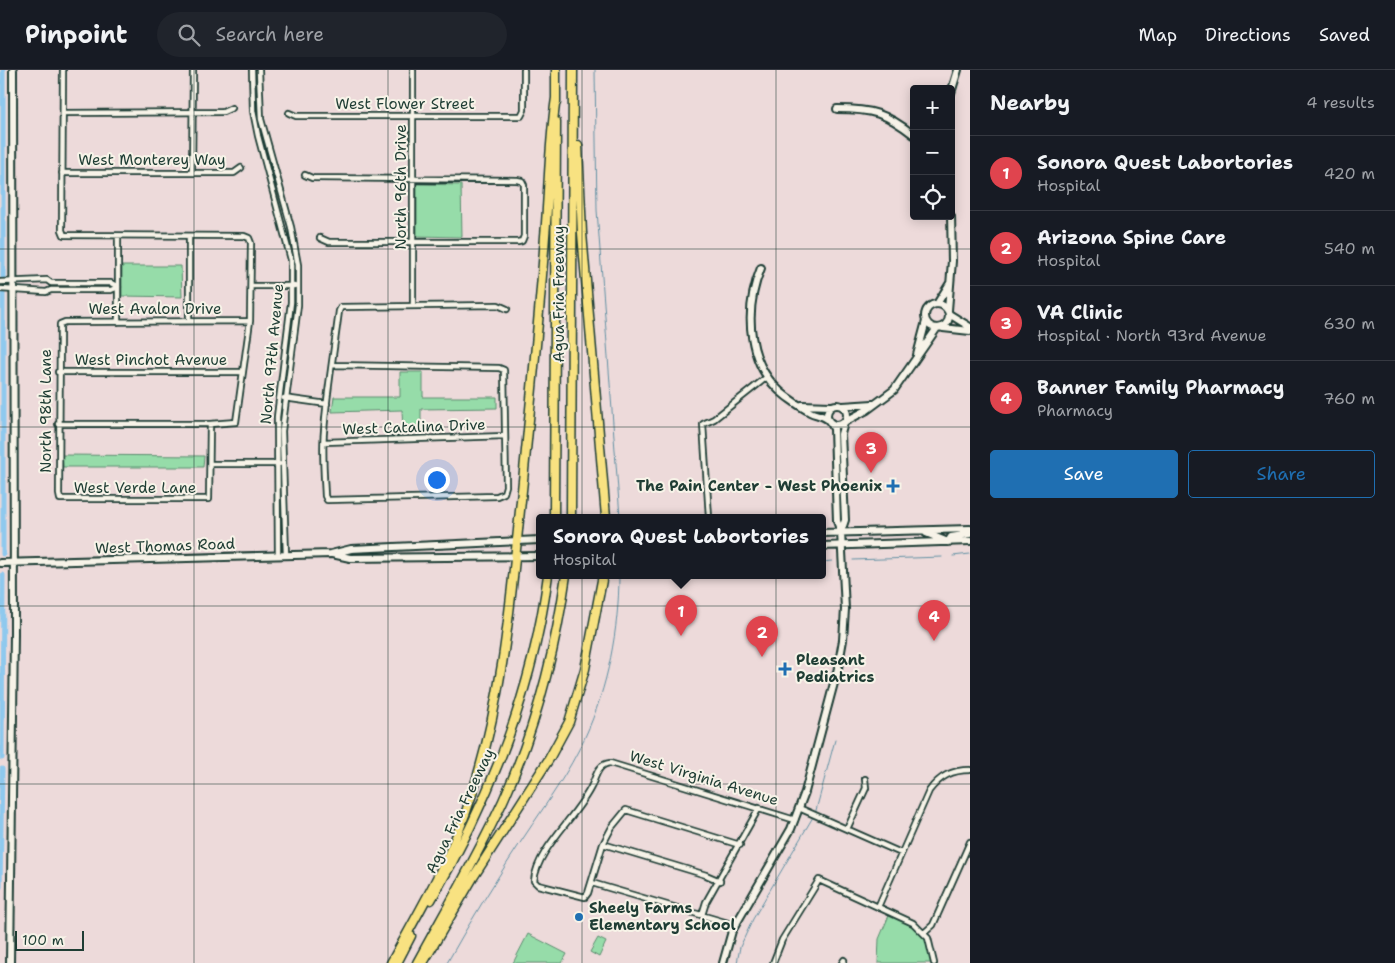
<!DOCTYPE html>
<html lang="en">
<head>
<meta charset="utf-8">
<style>
  :root { --surface:#171b24; --page:#20242c; --text:#f1f3f6; --muted:#9ea1a6; --line:#363941; --accent:#1f6fb2 }
  body { margin:0; font-family:"Shantell Sans",sans-serif; background:var(--page); color:var(--text) }
  .controls { position:absolute; right:15px; top:15px; display:grid; overflow:hidden; border-radius:5px; box-shadow:0 2px 12px #0003 }
  .controls button { width:45px; height:45px; display:grid; place-items:center; padding:0; border:0; border-bottom:1px solid var(--line); background:var(--surface); color:var(--text); font:25px sans-serif }
  .scale { position:absolute; left:15px; bottom:12px; width:69px; box-sizing:border-box; padding-left:5px; border:2px solid #1f3d34; border-top:0; font-size:14px; line-height:18px; white-space:nowrap; color:#1f3d34; -webkit-text-stroke:4px #f7f3e8; paint-order:stroke }
  .you { position:absolute; left:436px; top:409px; width:18px; height:18px; margin:-12px; border:4px solid #fff; border-radius:50%; background:#1a73e8; box-shadow:0 0 0 8px #1a73e833 }
  .badge { display:grid; place-items:center; width:32px; height:32px; border-radius:50%; background:var(--accent); color:#fff; font-size:16px; font-weight:700 }
  .pin { position:absolute; translate:-50% -41px; filter:drop-shadow(0 1px 2px #0008) }
  .pin::after { content:''; position:absolute; top:26px; width:18px; height:15px; background:inherit; clip-path:polygon(0 0,100% 0,50% 100%) }
  .popup { position:absolute; left:536px; top:444px; width:290px; height:65px; box-sizing:border-box; display:grid; place-content:center; border-radius:5px; background:var(--surface); filter:drop-shadow(0 1px 4px #0005); font-size:16px; white-space:nowrap; color:var(--muted) }
  .popup b { font-size:19px; color:var(--text) }
  .popup::after { content:''; position:absolute; left:50%; top:100%; margin-left:-10px; border:10px solid transparent; border-top-color:var(--surface) }
  .list { margin:0; padding:0; list-style:none }
  h2 { display:flex; justify-content:space-between; align-items:center; height:65px; margin:0; padding:0 20px; font-size:21px }
  h2 small { font-size:16px; font-weight:400; color:var(--muted) }
  .list li { display:grid; grid-template-columns:32px 1fr auto; gap:15px; align-items:center; box-sizing:border-box; height:75px; padding:0 20px; border-top:1px solid var(--line) }
  .list b { display:block; font-size:19px; white-space:nowrap }
  .list p { margin:0; font-size:16px; white-space:nowrap; color:var(--muted) }
  .list em { font-size:16px; font-style:normal; color:var(--muted) }
  .actions { display:flex; gap:10px; padding:15px 20px }
  .actions a { flex:1; padding:11px 0; border:1px solid var(--accent); border-radius:5px; text-align:center; font-size:18px; color:var(--accent) }
  .actions .main { background:var(--accent); color:#fff }
  .icon { flex:none; width:28px; height:28px; fill:none; stroke:currentColor; stroke-width:2; stroke-linecap:round; stroke-linejoin:round }
  .map { position:relative; flex:none; width:970px; height:893px; overflow:hidden }
  header { display:flex; align-items:center; gap:30px; box-sizing:border-box; height:70px; padding:0 25px; background:var(--surface); border-bottom:1px solid var(--line) }
  header strong { font-size:24px }
  nav { display:flex; gap:28px; margin-inline-start:auto; font-size:18px }
  .search { width:350px; height:45px; background:var(--page); display:flex; align-items:center; gap:12px; box-sizing:border-box; padding:0 18px; border-radius:28px; color:var(--muted); font-size:19px }
  main { display:flex }
  aside { flex:1; background:var(--surface) }
  .map>svg:first-child { display:block }
  .green { fill:#96dca9; stroke:#5a8c6e }
  .lines { fill:none; stroke-linecap:round; stroke-linejoin:round }
  .stream { stroke:#6291a4; stroke-width:1 }
  .canal { stroke:#8fc9ee; stroke-width:5 }
  .street-casing { stroke:#1f3d34; stroke-width:8 }
  .secondary-casing { stroke:#1f3d34; stroke-width:10 }
  .highway-casing { stroke:#1f3d34; stroke-width:11 }
  .street { stroke:#f7f3e8; stroke-width:4.5 }
  .secondary { stroke:#f7f3e8; stroke-width:6 }
  .highway { stroke:#f8e281; stroke-width:8 }
  .grid { fill:none; stroke:#1f3d34; stroke-width:1; stroke-opacity:0.55 }
  .poi-dot { fill:#1f6fb2; stroke:#f7f3e8; stroke-width:2 }
  .labels { text-anchor:middle; dominant-baseline:central; stroke-width:4; stroke-linejoin:round; paint-order:stroke }
  .street-label { font-size:15px; fill:#1f3d34; stroke:#f7f3e8 }
  .poi-label { font-size:15px; font-weight:bold; fill:#1f3d34; stroke:#f7f3e8; text-anchor:start }
</style>
</head>
<body>
<header>
<strong>Pinpoint</strong>
<div class="search"><svg class="icon" aria-label="search" viewBox="0 0 24 24"><circle cx="10" cy="10" r="6"/><path d="M15 15l6 6"/></svg>Search here</div>
<nav><a>Map</a><a>Directions</a><a>Saved</a></nav>
</header>
<main>
<div class="map">
<svg width="970" height="893" viewBox="0 0 970 893">
  <rect width="100%" height="100%" fill="#eddada"/>
  <filter id="ink" filterUnits="userSpaceOnUse"><feTurbulence type="fractalNoise" baseFrequency=".02" numOctaves="2"/><feDisplacementMap in="SourceGraphic" scale="10" xChannelSelector="R" yChannelSelector="G"/><feConvolveMatrix kernelMatrix="1 2 1 2 8 2 1 2 1" color-interpolation-filters="sRGB"/></filter>
  <g filter="url(#ink)">
    <path class="green" d="M417,114L461,115L462,167L417,166Z
      M122,196H181L182,227L122,226Z
      M400,302H423V327H497V338L421,339V363H403L402,340L332,342L334,327H400Z
      M62,385L204,386L203,397H63Z
      M890,843C923,857 923,860 934,893H878L879,869Z
      M528,864L567,884L562,893H513Z
      M598,868L606,872L599,887L590,882Z"/>
    <g class="lines">
      <path class="stream" d="M595,0L597,140L620,447
        M953,486L970,484
        M853,490L942,487
        M822,492L832,491
        M815,744L835,670
        M447,893C471,850 497,808 524,767C546,734 569,702 585,667C608,617 619,559 619,505
        M737,893L740,877L753,849L813,747"/>
      <path class="canal" d="M3,484V0
        M2,688L3,505
        M0,817L2,699"/>
      <g class="street-casing">
        <path id="street" d="M252,0L253,41L258,66L291,190V232L277,347L278,485
          M259,0L261,49L291,157L298,195V235L282,361L286,485
          M63,43L223,42L232,38
          M289,43L296,46H521L524,40V0
          M62,103H234L241,98
          M192,103L193,0
          M305,105L312,108L517,110L522,111L524,115V166L522,171L518,172H329L320,168
          M189,166V251
          M0,212L47,210L51,213H111L118,217
          M251,216H294
          M0,219L46,222L51,220H111L118,217
          M413,235V0
          M118,252V166
          M332,295L499,298L504,300L506,416L504,423L497,426L327,430L325,426C324,405 322,382 324,361C327,321 334,281 339,241L341,237L498,235L507,239
          M58,302H243
          M284,328L327,334
          M58,354H210L236,352L250,251L251,173L249,168L244,166L64,165L62,160L63,0
          M210,354L209,429H60L59,424L60,254L65,252L250,251
          M324,372L505,366
          M210,394H279
          M709,447L703,354L714,349L767,307
          M799,738L901,783
          M847,759L866,718L865,709
          M603,774L706,805L720,811
          M740,775L626,740L612,757L603,774L588,823L585,827L538,815L534,811C537,778 578,746 592,715C596,706 598,694 610,693L795,750
          M592,813L735,855
          M878,837L929,721C940,706 952,700 970,700
          M702,845L706,832L759,738
          M924,863L933,855L970,772
          M773,893L782,870L819,810L913,853L928,868L934,893
          M842,893L844,890"/>
      </g>
      <g class="secondary-casing">
        <path id="secondary" d="M951,23L958,0
          M837,39C872,39 886,43 914,65
          M761,198C743,242 747,298 787,327C794,332 802,338 810,342C816,345 822,345 827,349
          M937,234L950,213
          M925 246a12 12 0 1 1 24 0a12 12 0 1 1-24 0Z
          M948,240L952,191L951,146
          M949,244L970,257
          M943,258L970,261
          M917,285L926,251
          M827 345a10 10 0 1 1 20 0a10 10 0 1 1-20 0Z
          M802,335L831,336
          M843,336L873,334
          M846,351L867,340L894,320L937,258
          M841,462L845,450L841,364L844,353
          M822,463L970,459
          M926,463L948,472
          M948,472L951,467L970,464
          M822,476L970,471
          M332,484L350,488L540,486
          M0,493L331,484L351,479L540,470
          M10,893L14,563L13,0
          M723,893L732,861L791,759L805,722L838,598L843,570L845,539L841,462L837,451L834,359L831,353"/>
      </g>
      <g class="highway-casing">
        <path id="highway" d="M556,33V0
          M578,75L582,163L606,447
          M554,447L556,52
          M571,447L573,0
          M431,830C491,728 533,622 548,505
          M391,893C421,838 453,785 472,724C500,638 509,550 518,460C528,362 538,265 545,166C549,120 549,74 556,28
          M397,893L411,866
          M417,893C446,840 477,787 503,731C535,660 555,583 566,505
          M423,893L474,806L549,689L569,652L585,599L603,505"/>
      </g>
      <use href="#street" class="street"/>
      <use href="#secondary" class="secondary"/>
      <use href="#highway" class="highway"/>
    </g>
  </g>
  <path class="grid" d="M194,0V893M388,0V893M582,0V893M776,0V893M0,179H970M0,357H970M0,536H970M0,714H970"/>
  <g class="poi-dot">
    <path d="M890.5 408.5h5v5h5v5h-5v5h-5v-5h-5v-5h5z"/>
    <path d="M782.5 591.5h5v5h5v5h-5v5h-5v-5h-5v-5h5z"/>
    <circle cx="579" cy="847" r="5"/>
  </g>
  <g class="labels">
    <g class="street-label">
      <text x="405" y="34">West Flower Street</text>
      <text x="152" y="90">West Monterey Way</text>
      <text transform="translate(401 117) rotate(-90)">North 96th Drive</text>
      <text transform="translate(559 224) rotate(-90)">Agua Fria Freeway</text>
      <text x="155" y="239">West Avalon Drive</text>
      <text transform="translate(272 284) rotate(-85)">North 97th Avenue</text>
      <text x="151" y="290">West Pinchot Avenue</text>
      <text transform="translate(46 341) rotate(-90)">North 98th Lane</text>
      <text transform="translate(414 357) rotate(-2)">West Catalina Drive</text>
      <text x="135" y="418">West Verde Lane</text>
      <text transform="translate(165 476) rotate(-2)">West Thomas Road</text>
      <text transform="translate(704 708) rotate(17)">West Virginia Avenue</text>
      <text transform="translate(460 741) rotate(-64)">Agua Fria Freeway</text>
    </g>
    <g class="poi-label">
      <text x="882" y="416" text-anchor="end">The Pain Center - West Phoenix</text>
      <text x="796" y="590">Pleasant<tspan x="796" dy="17">Pediatrics</tspan></text>
      <text x="589" y="838">Sheely Farms<tspan x="589" dy="17">Elementary School</tspan></text>
    </g>
  </g>
</svg>
<div class="controls">
<button>+</button>
<button>−</button>
<button><svg class="icon" aria-label="locate" viewBox="0 0 24 24"><circle cx="12" cy="12" r="6"/><path d="M12 2v4M12 18v4M2 12h4M18 12h4"/></svg></button>
</div>
<div class="scale">100 m</div>
<div class="you"></div>
<div class="pin badge" style="left:681px;top:566px;background:#e0444e">1</div>
<div class="popup"><b>Sonora Quest Labortories</b>Hospital</div>
<div class="pin badge" style="left:762px;top:587px;background:#e0444e">2</div>
<div class="pin badge" style="left:871px;top:403px;background:#e0444e">3</div>
<div class="pin badge" style="left:934px;top:571px;background:#e0444e">4</div>
</div>
<aside>
<h2>Nearby<small>4 results</small></h2>
<ul class="list">
<li><span class="badge" style="background:#e0444e">1</span><div><b>Sonora Quest Labortories</b><p>Hospital</p></div><em>420 m</em></li>
<li><span class="badge" style="background:#e0444e">2</span><div><b>Arizona Spine Care</b><p>Hospital</p></div><em>540 m</em></li>
<li><span class="badge" style="background:#e0444e">3</span><div><b>VA Clinic</b><p>Hospital · North 93rd Avenue</p></div><em>630 m</em></li>
<li><span class="badge" style="background:#e0444e">4</span><div><b>Banner Family Pharmacy</b><p>Pharmacy</p></div><em>760 m</em></li>
</ul>
<div class="actions"><a class="main">Save</a><a>Share</a></div>
</aside>
</main>
</body>
</html>
